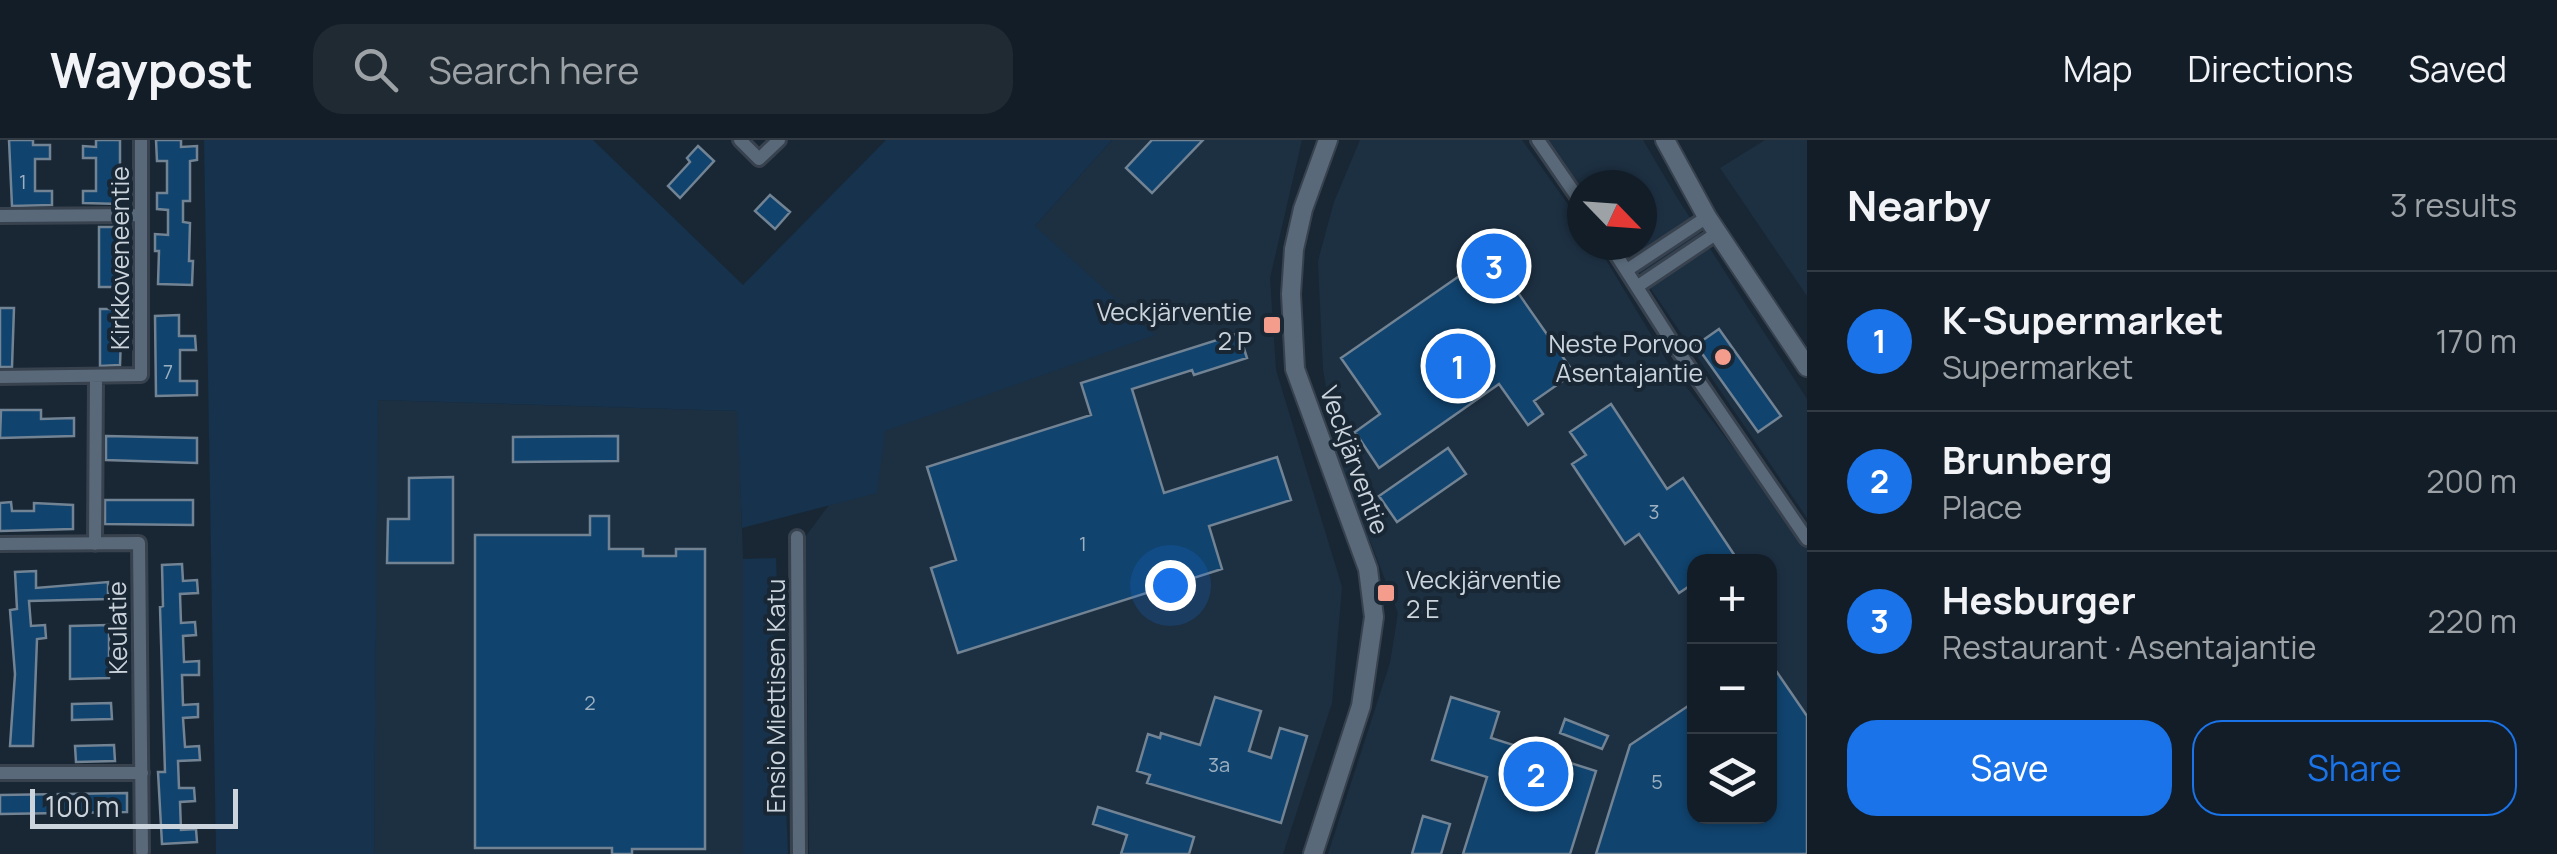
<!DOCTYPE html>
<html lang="en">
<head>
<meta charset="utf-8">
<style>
  :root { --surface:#131d27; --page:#202a33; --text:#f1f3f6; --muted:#9da2a7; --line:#323b44; --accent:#1a73e8 }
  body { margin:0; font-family:Manrope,sans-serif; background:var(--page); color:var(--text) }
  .controls { position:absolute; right:30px; bottom:30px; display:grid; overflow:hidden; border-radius:20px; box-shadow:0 2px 8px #0004 }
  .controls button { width:90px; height:90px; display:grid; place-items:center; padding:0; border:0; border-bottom:2px solid var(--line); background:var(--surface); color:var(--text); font:50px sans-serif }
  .compass { position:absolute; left:1567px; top:30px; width:90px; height:90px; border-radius:50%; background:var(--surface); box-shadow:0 2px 8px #0004; rotate:115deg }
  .scale { position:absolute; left:30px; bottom:25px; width:208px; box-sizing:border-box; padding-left:10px; border:5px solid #cbd4dd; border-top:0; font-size:28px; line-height:35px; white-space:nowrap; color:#cbd4dd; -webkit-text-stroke:8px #192734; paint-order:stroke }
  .you { position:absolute; left:1170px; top:445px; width:35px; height:35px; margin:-25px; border:8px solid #fff; border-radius:50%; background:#1a73e8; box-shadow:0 0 0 15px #1a73e833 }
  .badge { display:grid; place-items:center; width:65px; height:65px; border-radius:50%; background:var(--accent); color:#fff; font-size:32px; font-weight:700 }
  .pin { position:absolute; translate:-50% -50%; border:5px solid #fff; box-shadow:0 2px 10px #0006 }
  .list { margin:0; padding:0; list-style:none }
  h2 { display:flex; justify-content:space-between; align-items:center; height:130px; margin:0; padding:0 40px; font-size:42px }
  h2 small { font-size:32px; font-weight:400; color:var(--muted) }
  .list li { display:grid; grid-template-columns:65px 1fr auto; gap:30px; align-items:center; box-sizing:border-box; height:140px; padding:0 40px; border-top:2px solid var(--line) }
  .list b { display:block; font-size:38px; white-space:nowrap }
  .list p { margin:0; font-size:32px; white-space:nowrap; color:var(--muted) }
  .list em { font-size:32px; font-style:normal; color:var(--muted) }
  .actions { display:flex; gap:20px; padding:30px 40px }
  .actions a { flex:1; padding:22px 0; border:2px solid var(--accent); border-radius:30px; text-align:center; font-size:35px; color:var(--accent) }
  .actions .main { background:var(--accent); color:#fff }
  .icon { flex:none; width:55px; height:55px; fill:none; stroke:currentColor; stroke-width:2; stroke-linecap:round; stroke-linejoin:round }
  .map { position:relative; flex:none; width:1807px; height:714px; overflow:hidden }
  header { display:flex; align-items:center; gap:60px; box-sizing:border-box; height:140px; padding:0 50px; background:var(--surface); border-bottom:2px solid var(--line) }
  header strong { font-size:48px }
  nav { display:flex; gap:55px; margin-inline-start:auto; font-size:35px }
  .search { width:700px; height:90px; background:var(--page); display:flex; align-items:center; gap:25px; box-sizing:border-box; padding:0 35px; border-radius:30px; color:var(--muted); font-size:38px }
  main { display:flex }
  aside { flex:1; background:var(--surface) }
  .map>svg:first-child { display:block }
  .built { fill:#1d3042; fill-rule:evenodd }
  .green { fill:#16324c }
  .building { fill:#10436e; stroke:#728394; stroke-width:2.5 }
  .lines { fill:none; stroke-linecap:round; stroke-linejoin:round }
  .street-casing { stroke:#38424e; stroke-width:18 }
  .secondary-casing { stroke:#38424e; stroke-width:22 }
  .street { stroke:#596979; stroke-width:12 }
  .secondary { stroke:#596979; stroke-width:18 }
  .poi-dot { fill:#f49d8c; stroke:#192734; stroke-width:4 }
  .labels { text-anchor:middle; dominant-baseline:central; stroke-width:8; stroke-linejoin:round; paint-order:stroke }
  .number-label { font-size:20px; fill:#9cb0c1 }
  .street-label { font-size:25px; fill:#cbd4dd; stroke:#192734 }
  .poi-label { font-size:25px; fill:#cbd4dd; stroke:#192734; text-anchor:end }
</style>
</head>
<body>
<header>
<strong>Waypost</strong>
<div class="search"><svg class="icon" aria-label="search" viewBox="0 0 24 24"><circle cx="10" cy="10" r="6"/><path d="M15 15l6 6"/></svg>Search here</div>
<nav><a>Map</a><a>Directions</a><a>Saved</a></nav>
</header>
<main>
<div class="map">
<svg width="1807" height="714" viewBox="0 0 1807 714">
  <rect width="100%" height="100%" fill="#192734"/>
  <path class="built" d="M1112,0H1302L1270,138L1276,230L1342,447L1332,563L1283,714H809L806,396L1035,86Z
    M1360,0H1522L1582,84V105H1597L1670,226L1807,403V714H1328L1390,523L1398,473L1338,318L1323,229L1318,121L1334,62ZM1694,422H1770V676H1694Z
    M1549,0H1643L1676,56L1807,259V378L1621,105H1642V45H1582V48Z
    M1765,0H1807V156L1720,28Z
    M377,260L738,271L743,419V714H374Z"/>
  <path class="green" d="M204,0H593L743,145L886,0H1112L1035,86L1155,195L885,291L877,353L742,388L737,271L378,260L374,714H216Z
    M776,418L788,714H743V419Z"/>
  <path class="building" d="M9,0H33V5H50V19H35V51H52V65L12,66Z
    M96,0H120V64L83,63V51H96V18H83V6L96,7Z
    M156,0H181V7L197,6V20L190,21V61H183V82L190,83L189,121H193L192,145L158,144L159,111H155V94L168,95V70L157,69V53H167V21H157Z
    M1152,0H1203L1152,53L1126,28Z
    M698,6L714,21L680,58L668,46L690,22L687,18Z
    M770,55L790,72L775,89L755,71Z
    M99,87H120V147H99Z
    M1491,114L1574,233L1534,261L1543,274L1528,285L1499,244L1379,328L1355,292L1380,274L1341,218Z
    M0,168H14L12,227H0Z
    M100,169H122L120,225L100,226Z
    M179,175V196H195L196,210H180V241H197V255L156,256L155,176Z
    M1719,189L1781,276L1758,292L1696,205Z
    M1239,193L1247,218L1194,235L1192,230L1132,249L1164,353L1277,317L1291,360L1209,386L1222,429L958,513L931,428L956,420L927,327L1091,275L1081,243Z
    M1611,264L1667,349L1683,338L1735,416L1726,422H1694V443L1679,453L1639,394L1625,404L1572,324L1586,315L1570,292Z
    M1,270H41V279L74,278V296L0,298Z
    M106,296L197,298V323L106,320Z
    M618,296V321L513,322V297Z
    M1448,308L1466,334L1397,382L1379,356Z
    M453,337V423H387L388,379H409V338Z
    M105,360H193V385L105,384Z
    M11,362L12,371H34V363L73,365V389L0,391V363Z
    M590,376H609V409H643V416H676V409H705V709H632V714H612V708H475V395H590Z
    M182,424L183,441L197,440L198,453L180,454L181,483L195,482L196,495L183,496L184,522L199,521V535H182L183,565L198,564V577L183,578L185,607L199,606L200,620L178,621L179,648H194L195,661L180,662L181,690L196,689L197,702L162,704L158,632H165L160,467L163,466L162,425Z
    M36,431V448L108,442V459L29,461L31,486L45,485L46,498L37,499L33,606H10L15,534L10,470L17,469L15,432Z
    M109,485V538L70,539V486Z
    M1770,522L1807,576V714H1596L1630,605L1694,562V676H1770Z
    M1215,557L1261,571L1249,611L1271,618L1280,588L1307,596L1281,683L1147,643L1150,635L1137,631L1148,594L1160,598L1161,593L1200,605Z
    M1451,557L1499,572L1491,598L1596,631L1570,714H1463L1487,637L1432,620Z
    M111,563L112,579L72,580V564Z
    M1565,579L1608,596L1602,609L1560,593Z
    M114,605L115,621L76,622L75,606Z
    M127,653V672L0,674V655Z
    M1098,667L1194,697L1189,714H1121L1127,695L1093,684Z
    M1423,676L1450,684L1441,714H1412Z"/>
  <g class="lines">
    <g class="street-casing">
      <path id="street" d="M740,0L759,19L779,0
        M1538,0L1582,64
        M0,76L141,75
        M1610,105L1672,202L1807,399
        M1627,130L1707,77
        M1638,146L1717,93
        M0,237L141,235V0
        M797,397L799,714
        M0,404L139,403L142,711
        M95,404L96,237
        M0,633H142"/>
    </g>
    <g class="secondary-casing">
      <path id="secondary" d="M1665,0L1707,77L1807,227
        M1313,714L1361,566L1374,477L1368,429L1295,229L1291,154L1294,109L1303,69L1328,0"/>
    </g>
    <use href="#street" class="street"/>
    <use href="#secondary" class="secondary"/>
  </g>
  <g class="poi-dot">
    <rect x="1262" y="175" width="20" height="20" rx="5"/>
    <circle cx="1723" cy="217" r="10"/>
    <rect x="1376" y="443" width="20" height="20" rx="5"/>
  </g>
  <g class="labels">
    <g class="number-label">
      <text x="23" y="41">1</text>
      <text x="168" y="231">7</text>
      <text x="1654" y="371">3</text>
      <text x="1083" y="403">1</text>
      <text x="590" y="562">2</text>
      <text x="1219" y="624">3a</text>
      <text x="1657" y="641">5</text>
    </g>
    <g class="street-label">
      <text transform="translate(119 118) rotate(-90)">Kirkkoveneentie</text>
      <text transform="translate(1355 320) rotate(70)">Veckjärventie</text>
      <text transform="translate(117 488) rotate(-91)">Keulatie</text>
      <text transform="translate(775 556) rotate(-90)">Ensio Miettisen Katu</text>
    </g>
    <g class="poi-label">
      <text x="1252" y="171">Veckjärventie<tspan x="1252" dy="29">2 P</tspan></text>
      <text x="1703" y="203">Neste Porvoo<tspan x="1703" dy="29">Asentajantie</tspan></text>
      <text x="1406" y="439" text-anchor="start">Veckjärventie<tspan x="1406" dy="29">2 E</tspan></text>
    </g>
  </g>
</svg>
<div class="controls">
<button>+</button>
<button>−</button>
<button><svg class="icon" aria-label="layers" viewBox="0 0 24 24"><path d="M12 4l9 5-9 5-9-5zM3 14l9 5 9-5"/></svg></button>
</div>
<svg class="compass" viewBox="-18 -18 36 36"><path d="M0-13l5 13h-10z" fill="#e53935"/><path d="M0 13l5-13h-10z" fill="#9da2a7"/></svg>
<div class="scale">100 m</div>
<div class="you"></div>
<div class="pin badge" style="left:1458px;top:226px">1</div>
<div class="pin badge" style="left:1536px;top:634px">2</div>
<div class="pin badge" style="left:1494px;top:126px">3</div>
</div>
<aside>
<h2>Nearby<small>3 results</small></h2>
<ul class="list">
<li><span class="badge">1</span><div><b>K-Supermarket</b><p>Supermarket</p></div><em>170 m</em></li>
<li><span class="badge">2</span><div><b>Brunberg</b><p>Place</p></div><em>200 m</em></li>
<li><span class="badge">3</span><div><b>Hesburger</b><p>Restaurant · Asentajantie</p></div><em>220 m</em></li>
</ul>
<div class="actions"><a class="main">Save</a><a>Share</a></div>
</aside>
</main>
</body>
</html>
